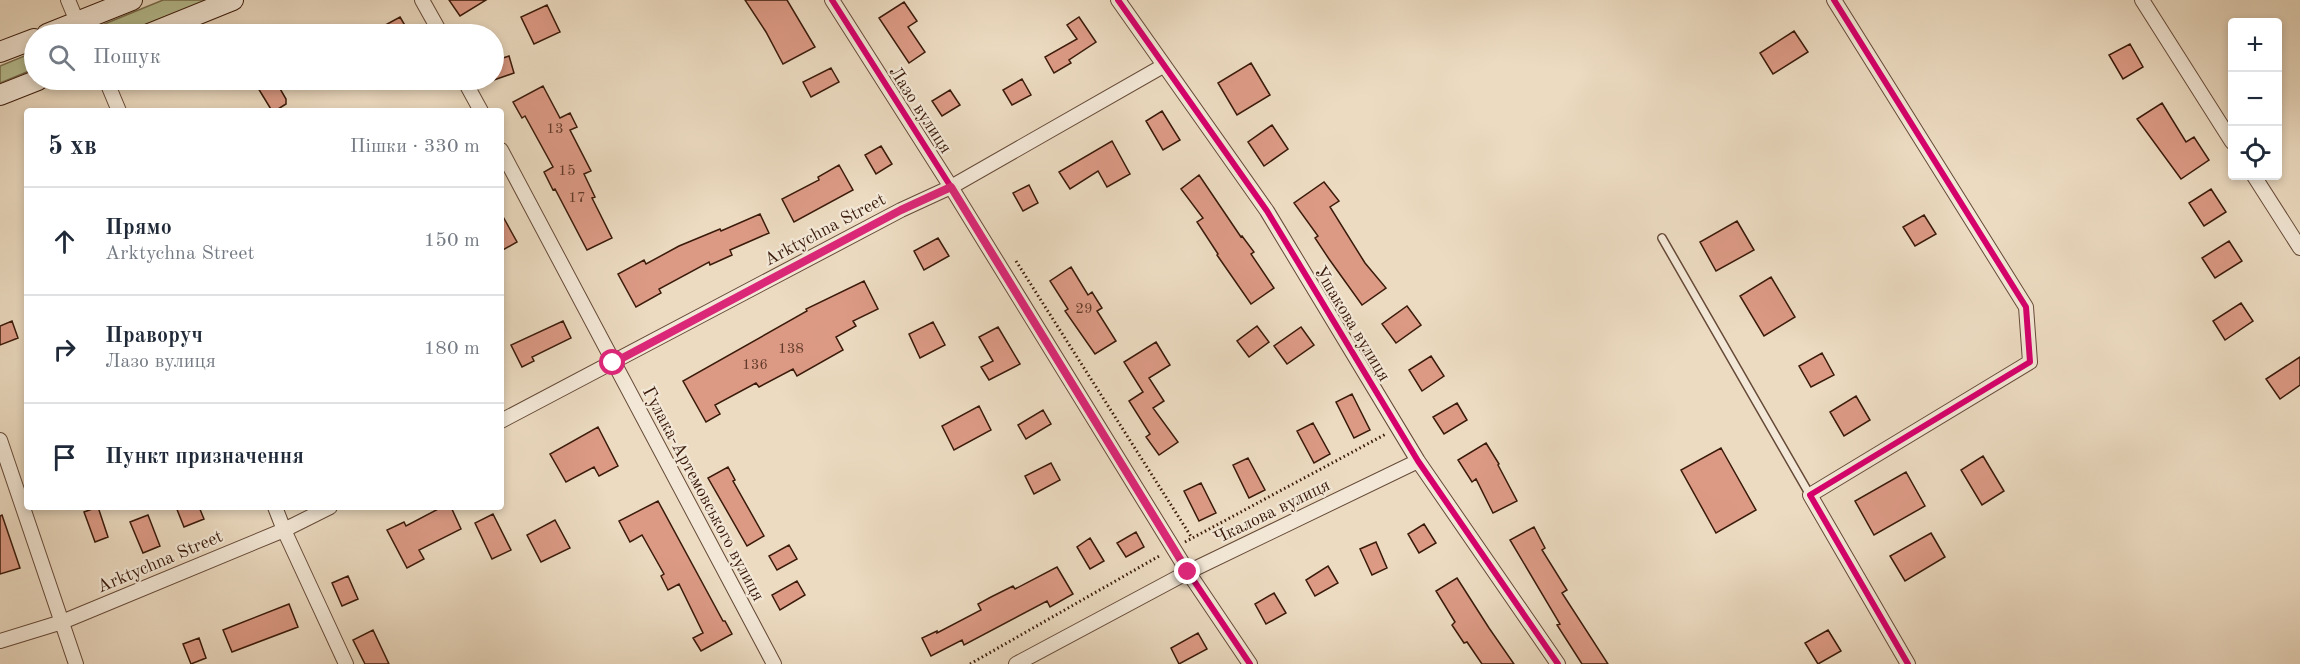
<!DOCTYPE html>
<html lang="uk">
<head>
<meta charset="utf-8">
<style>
  :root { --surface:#fff; --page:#f2f2f3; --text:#1f2937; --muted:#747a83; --line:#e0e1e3 }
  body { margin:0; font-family:"Old Standard TT",serif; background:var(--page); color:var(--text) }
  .controls { position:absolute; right:18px; top:18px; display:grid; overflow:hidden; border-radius:6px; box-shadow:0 3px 9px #0003 }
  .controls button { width:54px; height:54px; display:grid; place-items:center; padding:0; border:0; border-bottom:2px solid var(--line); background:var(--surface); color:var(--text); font:30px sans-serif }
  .stop { position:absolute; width:18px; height:18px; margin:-14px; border:4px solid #db2777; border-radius:50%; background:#fff }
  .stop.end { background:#db2777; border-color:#fff; box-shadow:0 2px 6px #0008 }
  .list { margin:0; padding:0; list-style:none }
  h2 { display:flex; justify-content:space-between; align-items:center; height:78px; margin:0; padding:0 24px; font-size:26px }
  h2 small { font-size:20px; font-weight:400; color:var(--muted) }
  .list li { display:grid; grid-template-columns:39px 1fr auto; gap:18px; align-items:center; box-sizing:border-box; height:108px; padding:0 24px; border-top:2px solid var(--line) }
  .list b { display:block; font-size:22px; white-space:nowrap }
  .list p { margin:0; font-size:20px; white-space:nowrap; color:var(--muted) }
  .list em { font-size:20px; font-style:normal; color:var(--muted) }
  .icon { flex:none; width:33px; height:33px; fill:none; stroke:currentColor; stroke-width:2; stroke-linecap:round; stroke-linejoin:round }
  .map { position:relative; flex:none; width:2300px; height:664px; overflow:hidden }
  .search { position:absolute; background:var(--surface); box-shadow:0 3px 9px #0003; left:24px; top:24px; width:480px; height:66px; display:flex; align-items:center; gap:15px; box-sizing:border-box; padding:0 21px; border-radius:33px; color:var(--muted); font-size:22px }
  .panel { position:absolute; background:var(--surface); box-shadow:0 3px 9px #0003; left:24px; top:108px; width:480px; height:402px; border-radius:6px }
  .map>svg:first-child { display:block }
  .green { fill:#b7c093; stroke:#786d4e; stroke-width:1.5 }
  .building { fill:#dc9a85; stroke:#3a1a0a; stroke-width:1.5 }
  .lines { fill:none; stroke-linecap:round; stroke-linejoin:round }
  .lane-casing { stroke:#664a38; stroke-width:10 }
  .street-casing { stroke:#664a38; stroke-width:16 }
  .secondary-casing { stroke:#3a1a0a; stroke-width:22 }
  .path { stroke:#3a1a0a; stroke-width:3; stroke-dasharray:1.5 3; stroke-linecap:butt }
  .lane { stroke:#f3e8d7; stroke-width:7 }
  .street { stroke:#f3e8d7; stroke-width:14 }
  .secondary { stroke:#f3e8d7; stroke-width:20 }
  .cycleway-casing { stroke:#f3e8d7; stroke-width:10 }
  .cycleway { stroke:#d6006c; stroke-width:6 }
  .route { stroke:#db2777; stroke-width:8 }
  .labels { text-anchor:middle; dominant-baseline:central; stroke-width:4.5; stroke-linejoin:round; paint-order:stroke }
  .number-label { font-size:15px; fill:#623a29 }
  .street-label { font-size:18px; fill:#3a1a0a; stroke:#f3e8d7 }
</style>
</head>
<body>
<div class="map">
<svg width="2300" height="664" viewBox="0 0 2300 664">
  <rect width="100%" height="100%" fill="#ecdbc1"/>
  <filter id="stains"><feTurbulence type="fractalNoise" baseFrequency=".00333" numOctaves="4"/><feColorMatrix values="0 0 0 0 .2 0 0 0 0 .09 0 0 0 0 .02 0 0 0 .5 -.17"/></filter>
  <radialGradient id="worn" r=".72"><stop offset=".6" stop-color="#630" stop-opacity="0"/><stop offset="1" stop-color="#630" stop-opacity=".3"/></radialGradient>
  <path class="green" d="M163,0H208L124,34H80Z
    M34,52V69L0,83V66Z"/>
  <path class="building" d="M449,0H486L460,16Z
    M745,0H787L815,47L783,64L766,32Z
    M904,2L917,21L908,27L925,52L909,63L879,18Z
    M547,5L560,32L534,44L521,17Z
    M400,17L410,34H369Z
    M1079,17L1096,42L1069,60L1071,63L1054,73L1045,57L1077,39L1067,25Z
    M1794,31L1808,52L1773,74L1760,53Z
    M2130,44L2143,67L2123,79L2109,55Z
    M509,56L514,73L494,80V61Z
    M1251,63L1270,95L1237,115L1218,83Z
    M831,68L839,82L811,97L803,82Z
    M1022,79L1031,95L1012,105L1003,90Z
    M273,80H275L286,99V104L275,111H272L258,88Z
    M543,86L560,118L570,113L577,127L570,130L591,171L584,174L595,197L592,198L612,238L587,250L555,189L553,190L544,172L553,167L525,116L522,118L513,102Z
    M950,90L960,105L942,116L932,101Z
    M2162,103L2186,142L2194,137L2209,160L2181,179L2137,119Z
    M1162,111L1180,140L1163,150L1146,121Z
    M1272,125L1288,149L1264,166L1248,142Z
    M1112,141L1130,174L1107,187L1098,171L1070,189L1059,172Z
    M881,146L892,164L876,174L865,155Z
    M839,165L853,190L794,222L782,199L819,180L818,177Z
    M1199,175L1241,237L1242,236L1254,252L1251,254L1274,288L1251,304L1217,255L1218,254L1197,222L1203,218L1181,189Z
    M1324,182L1339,201L1330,207L1365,263L1386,288L1362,305L1329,259L1315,238L1318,236L1294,203Z
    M1029,185L1038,203L1023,211L1013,193Z
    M2211,189L2226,212L2204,226L2189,203Z
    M501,213L517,242L501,251Z
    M760,214L769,233L730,250L732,255L710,265L709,262L659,289L661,293L636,307L618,274L644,260L646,264L679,246L720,229L721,231Z
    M1924,215L1936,234L1915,246L1903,227Z
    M1737,221L1754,250L1716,271L1700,242Z
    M938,238L949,256L924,270L914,251Z
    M2229,241L2242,261L2215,278L2202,258Z
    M1071,267L1088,295L1092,292L1102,308L1097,311L1116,341L1095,354L1065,311L1068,309L1050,281Z
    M1771,277L1795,317L1764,336L1740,296Z
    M864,281L878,309L853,321L856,326L836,337L843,350L797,376L793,369L759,387L756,383L715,405L720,414L706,422L683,381L807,311L806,309Z
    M2241,303L2253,321L2225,340L2213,321Z
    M1407,306L1421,325L1396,343L1382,324Z
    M12,321L18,338L0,345V326Z
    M563,321L571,338L532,357L534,361L522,367L511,345Z
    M933,322L945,345L920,358L909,334Z
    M1257,326L1269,342L1249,357L1237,341Z
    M998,327L1020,364L989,380L981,367L993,361L979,337Z
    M1301,327L1314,345L1287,364L1274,346Z
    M1156,342L1170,365L1149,378L1164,401L1153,408L1178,442L1159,455L1146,437L1150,434L1129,401L1143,392L1124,362Z
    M1822,353L1834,375L1811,387L1799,366Z
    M1431,356L1444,376L1422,391L1409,370Z
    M2300,357V385L2280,399L2266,379Z
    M1352,394L1370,430L1354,438L1336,402Z
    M1856,396L1870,420L1844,436L1830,412Z
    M1457,403L1467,420L1444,434L1433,417Z
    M979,406L991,430L954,450L942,426Z
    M1043,410L1051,424L1026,439L1018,425Z
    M1313,423L1330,454L1314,463L1297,431Z
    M598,427L618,466L599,476L594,467L566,482L550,454Z
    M1486,443L1499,464L1498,465L1517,501L1493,513L1476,479L1472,482L1458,460Z
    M1721,448L1756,510L1716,533L1681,470Z
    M1983,456L2004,491L1982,505L1961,470Z
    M1248,458L1265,490L1249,498L1233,465Z
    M1051,463L1060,480L1034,494L1025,476Z
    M728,467L735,480L733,481L764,536L747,546L708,478Z
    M1906,472L1925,506L1874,535L1855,501Z
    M1201,483L1216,513L1199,521L1184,491Z
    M658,501L723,621H725L732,634L701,651L693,638L703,633L679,584L668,590L661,576L664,574L642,535L630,542L619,521Z
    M98,507L108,537L95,542L84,512Z
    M176,507H199L204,519L184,527Z
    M442,507H451L461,529L419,550L424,559L407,568L387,530L404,522L406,526Z
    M493,514L511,550L492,559L475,523Z
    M2,515L20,568L0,574V516Z
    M148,515L160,546L143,553L130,522Z
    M555,520L570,548L541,562L527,535Z
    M1424,524L1436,543L1419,553L1408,534Z
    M1534,527L1545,548L1542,550L1567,590L1562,593L1608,664H1582L1557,625L1560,624L1510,540Z
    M1136,532L1144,547L1126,557L1117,543Z
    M1931,533L1945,557L1905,581L1890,556Z
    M1090,538L1104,561L1090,569L1077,547Z
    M1376,542L1387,568L1372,575L1360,549Z
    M789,545L797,559L777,570L769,556Z
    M1328,566L1338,583L1315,596L1306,580Z
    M1057,567L1073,594L1050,607L1047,601L964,645L962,640L931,656L922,638L937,631V633L981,610L978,604L991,597L1013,586L1015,589Z
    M348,576L358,599L342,606L332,583Z
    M1457,578L1489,628L1514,664H1482L1467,642L1464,643L1452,625L1455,622L1436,591Z
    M797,581L805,595L780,610L772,595Z
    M1274,593L1286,613L1266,624L1255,604Z
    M289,604L298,627L232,652L223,630Z
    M373,630L389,664H365L353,640Z
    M1828,630L1841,651L1818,664L1805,643Z
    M1198,633L1207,649L1179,664L1171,648Z
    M199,638L206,658L191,664L183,644Z"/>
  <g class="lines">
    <g class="lane-casing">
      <path id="lane" d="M1662,238L1810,495"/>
    </g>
    <g class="street-casing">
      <path id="street" d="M68,0L78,24
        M422,0L441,34
        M832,0L951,187L1188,572L1250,664
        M1118,0L1267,211L1418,461L1558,664
        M1834,0L2026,307L2030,362L1810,495L1908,664
        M2142,0L2232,142
        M106,80L119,111
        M464,80L481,111
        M501,150L774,664
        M2254,176L2300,248
        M501,421L901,210L951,187L1163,66
        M0,440L76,664
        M275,507L284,530L346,664
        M0,641L62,622L284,530L330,507
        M1016,664L1188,572L1418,461"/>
    </g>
    <g class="secondary-casing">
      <path id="secondary" d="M47,34L132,0
        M149,34L233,0
        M0,52L34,39
        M0,95L38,80"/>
    </g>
    <path class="path" d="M1016,261L1192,538
      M1185,542L1386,434
      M970,664L1161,555"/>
    <use href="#lane" class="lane"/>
    <use href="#street" class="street"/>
    <use href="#secondary" class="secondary"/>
    <g class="cycleway-casing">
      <path id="cycleway" d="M832,0L951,187L1188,572L1250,664
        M1118,0L1267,211L1418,461L1558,664
        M1834,0L2026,307L2030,362L1810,495L1908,664"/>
    </g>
    <use href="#cycleway" class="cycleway"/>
  </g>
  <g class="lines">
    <path class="route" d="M613,363L901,210L951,187L1188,572"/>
  </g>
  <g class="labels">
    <g class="number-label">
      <text x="555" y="129">13</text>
      <text x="567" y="171">15</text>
      <text x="577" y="198">17</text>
      <text x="1084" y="309">29</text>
      <text x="791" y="349">138</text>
      <text x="755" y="365">136</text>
    </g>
    <g class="street-label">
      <text transform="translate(920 110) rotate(57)">Лазо вулиця</text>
      <text transform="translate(825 230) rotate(-28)">Arktychna Street</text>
      <text transform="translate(1352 324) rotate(59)">Ушакова вулиця</text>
      <text transform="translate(703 494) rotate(62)">Гулака-Артемовського вулиця</text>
      <text transform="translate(1272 512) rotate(-26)">Чкалова вулиця</text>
      <text transform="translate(160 562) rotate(-23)">Arktychna Street</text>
    </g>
  </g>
  <rect width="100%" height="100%" filter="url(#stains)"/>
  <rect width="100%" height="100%" fill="url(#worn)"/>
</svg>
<div class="controls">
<button>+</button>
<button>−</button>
<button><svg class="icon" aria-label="locate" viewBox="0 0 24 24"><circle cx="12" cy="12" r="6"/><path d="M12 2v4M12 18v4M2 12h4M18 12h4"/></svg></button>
</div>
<div class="stop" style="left:613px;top:363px"></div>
<div class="stop end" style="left:1188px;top:572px"></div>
<div class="search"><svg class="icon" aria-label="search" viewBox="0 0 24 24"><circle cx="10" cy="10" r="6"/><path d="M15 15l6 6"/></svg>Пошук</div>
<section class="panel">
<h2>5 хв<small>Пішки · 330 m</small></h2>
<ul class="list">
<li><svg class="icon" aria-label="ahead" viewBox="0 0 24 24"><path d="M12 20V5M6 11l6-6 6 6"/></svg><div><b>Прямо</b><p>Arktychna Street</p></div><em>150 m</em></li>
<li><svg class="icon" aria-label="right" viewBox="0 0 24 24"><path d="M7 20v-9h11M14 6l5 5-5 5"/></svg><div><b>Праворуч</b><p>Лазо вулиця</p></div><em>180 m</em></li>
<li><svg class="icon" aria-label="arrive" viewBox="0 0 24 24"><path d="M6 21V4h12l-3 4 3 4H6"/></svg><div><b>Пункт призначення</b></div></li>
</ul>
</section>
</div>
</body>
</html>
